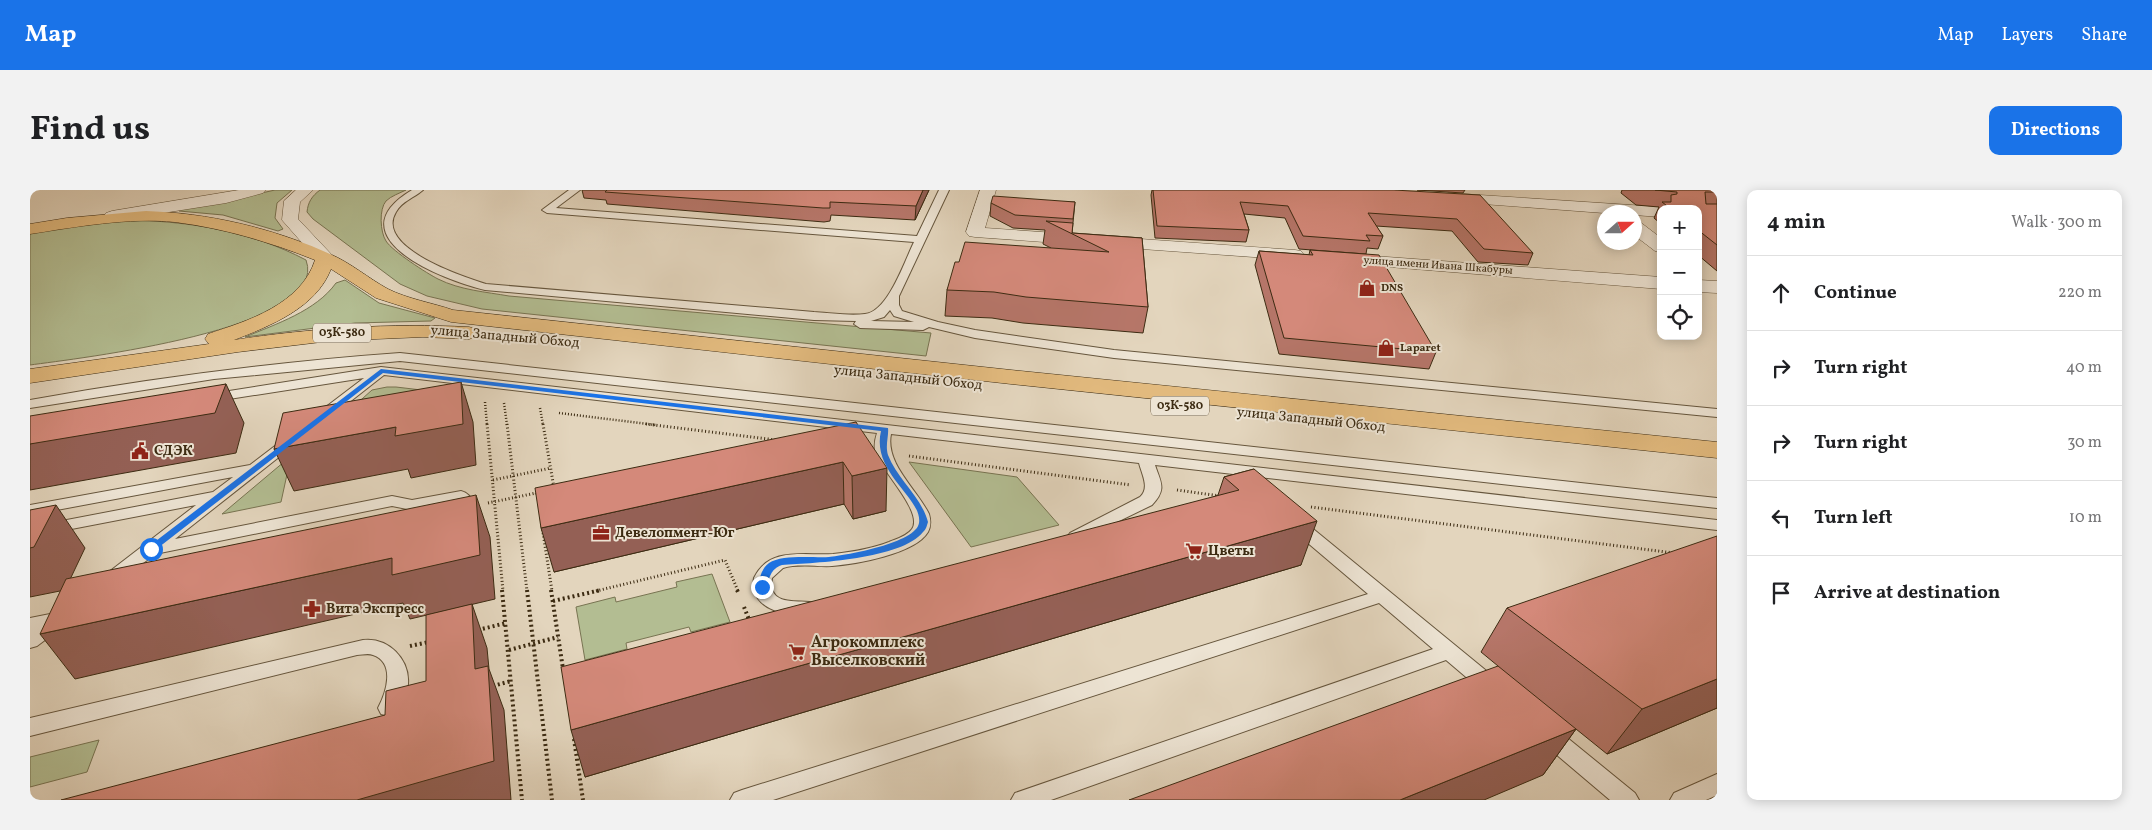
<!DOCTYPE html>
<html lang="en">
<head>
<meta charset="utf-8">
<style>
  :root { --surface:#fff; --page:#f2f2f2; --text:#202124; --muted:#757577; --line:#e0e0e0; --accent:#1a73e8 }
  body { margin:0; font-family:Vollkorn,serif; background:var(--page); color:var(--text) }
  .controls { position:absolute; right:15px; top:15px; display:grid; overflow:hidden; border-radius:10px; box-shadow:0 2px 12px #0003 }
  .controls button { width:45px; height:45px; display:grid; place-items:center; padding:0; border:0; border-bottom:1px solid var(--line); background:var(--surface); color:var(--text); font:25px sans-serif }
  .compass { position:absolute; left:1567px; top:15px; width:45px; height:45px; border-radius:50%; background:var(--surface); box-shadow:0 2px 12px #0003; rotate:69deg }
  .stop { position:absolute; width:15px; height:15px; margin:-11px; border:4px solid #1a73e8; border-radius:50%; background:#fff }
  .stop.end { background:#1a73e8; border-color:#fff; box-shadow:0 1px 5px #0008 }
  .list { margin:0; padding:0; list-style:none }
  h2 { display:flex; justify-content:space-between; align-items:center; height:65px; margin:0; padding:0 20px; font-size:21px }
  h2 small { font-size:16px; font-weight:400; color:var(--muted) }
  .list li { display:grid; grid-template-columns:32px 1fr auto; gap:15px; align-items:center; box-sizing:border-box; height:75px; padding:0 20px; border-top:1px solid var(--line) }
  .list b { display:block; font-size:19px; white-space:nowrap }
  .list em { font-size:16px; font-style:normal; color:var(--muted) }
  .icon { flex:none; width:28px; height:28px; fill:none; stroke:currentColor; stroke-width:2; stroke-linecap:round; stroke-linejoin:round }
  .map { position:relative; flex:none; width:1687px; height:610px; overflow:hidden; border-radius:10px }
  header { display:flex; align-items:center; gap:30px; box-sizing:border-box; height:70px; padding:0 25px; background:var(--accent); color:#fff }
  header strong { font-size:24px }
  nav { display:flex; gap:28px; margin-inline-start:auto; font-size:18px }
  .intro { display:flex; align-items:center; justify-content:space-between; box-sizing:border-box; height:120px; padding:0 30px }
  h1 { margin:0; font-size:35px }
  .button { padding:12px 22px; border-radius:10px; background:var(--accent); color:#fff; font-size:18px; font-weight:700 }
  main { display:flex; gap:30px; padding:0 30px }
  aside { flex:1; background:var(--surface); border-radius:10px; box-shadow:0 2px 12px #0003 }
  .map>svg:first-child { display:block }
  .green { fill:#b3bd92; stroke:#787452 }
  .lines { fill:none; stroke-linecap:round; stroke-linejoin:round }
  .service-casing { stroke:#66563d; stroke-width:2 }
  .minor-casing { stroke:#66563d; stroke-width:1 }
  .trunk-casing { stroke:#3c2b12; stroke-width:1 }
  .path-far2 { stroke:#3c2b12; stroke-width:2.5; stroke-dasharray:1 2; stroke-linecap:butt }
  .path-far1 { stroke:#3c2b12; stroke-width:3; stroke-dasharray:1 2.5; stroke-linecap:butt }
  .path { stroke:#3c2b12; stroke-width:4; stroke-dasharray:2 3; stroke-linecap:butt }
  .service { fill:#ede4d4; fill-rule:evenodd }
  .minor { fill:#ede4d4; fill-rule:evenodd }
  .trunk { fill:#e2ba7e; fill-rule:evenodd }
  .wall { fill:#b67669; stroke:#3c2b12 }
  .shaded-wall { fill:#946055; stroke:#3c2b12 }
  .building { fill:#d4897a; stroke:#3c2b12 }
  .route { fill:#1a73e8 }
  .labels { text-anchor:middle; dominant-baseline:central; stroke-width:4; stroke-linejoin:round; paint-order:stroke }
  .far-street-label { font-size:11px; fill:#3c2b12; stroke:#ede4d4 }
  .far-poi-label { font-size:11px; font-weight:bold; fill:#3c2b12; stroke:#ede4d4; text-anchor:start }
  .shield { fill:#ede4d4; stroke:#71624c; stroke-width:1 }
  .shield-label { font-size:12px; font-weight:bold; fill:#3c2b12 }
  .street-label { font-size:14px; fill:#3c2b12; stroke:#ede4d4 }
  .poi-label { font-size:14px; font-weight:bold; fill:#3c2b12; stroke:#ede4d4; text-anchor:start }
  .near-poi-label { font-size:16px; font-weight:bold; fill:#3c2b12; stroke:#ede4d4; text-anchor:start }
</style>
</head>
<body>
<header>
<strong>Map</strong>
<nav><a>Map</a><a>Layers</a><a>Share</a></nav>
</header>
<div class="intro"><h1>Find us</h1><a class="button">Directions</a></div>
<main>
<div class="map">
<svg width="1687" height="610" viewBox="0 0 1687 610">
  <rect width="100%" height="100%" fill="#e3d5bd"/>
  <filter id="stains"><feTurbulence type="fractalNoise" baseFrequency=".004" numOctaves="4"/><feColorMatrix values="0 0 0 0 .2 0 0 0 0 .09 0 0 0 0 .02 0 0 0 .5 -.17"/></filter>
  <radialGradient id="worn" r=".72"><stop offset=".6" stop-color="#630" stop-opacity="0"/><stop offset="1" stop-color="#630" stop-opacity=".3"/></radialGradient>
  <path class="green" d="M245,0H262L247,13L245,28L253,39L248,41L193,25L149,21L151,19L191,12Z
    M290,0H376C370,3 361,6 356,11C349,19 350,42 356,51C362,61 398,84 408,89C430,100 456,102 479,106L901,143L896,166L452,119L397,106L370,94L283,29L277,22C278,12 282,6 290,0Z
    M97,30C158,31 221,41 276,70C302,140 43,169 0,175V42Z
    M315,90L349,113L405,128L401,131L325,133L215,147C246,134 286,121 306,93Z
    M357,197H366L425,204L323,217L342,200Z
    M261,266L251,312L192,324Z
    M879,272L987,287L1029,335L941,357Z
    M682,384L700,432L661,442L659,437L596,453L597,459L555,470L546,417L585,407L586,412L647,397L646,392Z
    M69,550L57,582L0,597V567Z"/>
  <g class="lines">
    <g class="service-casing">
      <path id="service" d="M382,0H393C384,8 372,11 366,22C344,58 434,87 456,94L784,122C801,123 819,126 835,124C858,122 875,70 884,52L517,23L512,20L539,0H550L526,18L887,46L909,0H919L869,106V115L872,121L908,132L945,140L1084,160L1687,219V227L1084,168L945,148L899,137L893,140L830,138L824,134L826,131L784,130L455,100C413,90 303,47 382,0ZM860,120L864,126L884,132L841,131L854,127Z
        M370,163L1687,308V318L370,171L184,189L0,218V210C123,188 246,172 370,163Z
        M351,177L1687,330V340L1125,275C1131,293 1137,299 1122,315L1046,352L1040,351L1037,347L1040,343L1110,307C1120,298 1112,285 1109,273L861,244C855,274 887,299 899,324C901,331 901,336 898,342C885,364 826,374 802,376C786,377 769,373 753,378L742,388C737,418 769,409 785,413L787,418L785,423C762,429 718,421 724,388C739,356 774,366 803,364C821,362 841,359 859,352C866,349 877,346 882,339C894,322 850,279 845,262C844,255 845,249 847,243L354,185L298,229H288L286,226L288,223L334,188L180,212L173,208L180,204Z
        M263,245L268,246L270,249L268,252L145,349L362,306L382,310L431,301C444,304 447,322 440,333L434,334L428,333L426,329V312L382,320L362,316L125,364L87,393L81,395L75,393L72,389L75,385L166,315L0,347V337L183,302L203,287L0,325V315L220,275L258,246Z
        M1265,328L1271,329L1470,492L1473,498L1470,504L1463,506L1456,504L1416,470L1021,610H981L985,603L1403,459L1349,413L743,610H700L704,603L712,600L1338,404L1259,337L1257,333L1259,329Z
        M25,423L35,425L38,430L35,435L7,456L0,458V428Z
        M333,450C358,447 380,469 378,494C377,505 371,515 367,524L359,526L351,524L348,518C356,503 366,473 343,465C338,463 332,465 327,465L0,546V528Z
        M1516,534L1524,537L1605,603L1609,610H1580L1508,549L1505,543L1508,537Z
        M1687,584V605L1676,610H1640L1644,603Z"/>
    </g>
    <g class="minor-casing">
      <path id="minor" d="M209,0H236L233,3L196,13L82,31L76,29L74,26L76,23L82,21Z
        M266,0H283L270,12L268,29L301,64L304,68L301,72L295,73L289,72L252,30L254,11Z
        M950,0H966L955,38L1265,60L1271,61L1274,65L1271,69L1265,70L945,47L939,46L936,42Z
        M1419,3L1631,17L1637,19H1631V27L1604,25V22L1574,23L1413,11L1411,8L1413,5Z
        M1604,31L1610,32L1631,48V62L1625,61L1604,45Z
        M1316,64L1631,87V99L1310,73L1307,69L1310,65Z
        M1668,90L1687,91V103L1668,102Z"/>
    </g>
    <g class="trunk-casing">
      <path id="trunk" d="M116,21C178,23 243,38 300,64C321,73 338,88 358,99C378,109 403,113 423,120L981,180L1687,252V268L981,194L421,132L346,108L301,79C286,118 240,136 204,150C282,138 360,133 439,137L446,139L450,143L446,147L439,149L393,147L300,151L208,162L0,193V179L179,154L175,149L178,144C218,131 271,114 285,70C240,52 193,38 145,32C101,27 44,37 0,44V34L37,28Z"/>
    </g>
    <path class="path-far2" d="M455,212L457,235
      M474,213L477,235
      M510,218L513,235
      M529,223L626,235"/>
    <path class="path-far1" d="M457,234L473,401
      M477,234L497,401
      M513,234L524,298
      M616,234L746,250
      M879,266L1101,295
      M463,290L521,278
      M1147,300L1190,306
      M458,313L506,303L507,305
      M1281,317L1644,363
      M512,336L522,401
      M566,401L695,370L708,401"/>
    <path class="path" d="M472,400L492,610
      M497,400L522,610
      M521,400L533,479
      M707,400L708,402
      M523,411L571,400
      M714,417L720,432
      M448,440L476,433
      M380,456L399,452
      M479,460L528,447
      M463,496L481,491
      M544,549L553,610"/>
    <use href="#service" class="service"/>
    <use href="#minor" class="minor"/>
    <use href="#trunk" class="trunk"/>
  </g>
  <path class="wall" d="M552,0H899L885,30L801,25L800,31L794,32L577,14L576,10L554,8Z
    M1122,0H1364L1503,63L1498,75L1448,72L1422,41L1346,36L1353,46L1348,59L1337,58L1336,64L1269,59L1255,28L1214,24L1219,40L1216,52L1125,48L1121,5Z
    M1387,0H1435L1433,3Z
    M1592,0H1687V81L1668,65V19H1631V34L1624,28L1629,17L1606,15L1591,3Z
    M1045,12L1042,43L1112,48L1118,117L1113,143L993,133L962,128L915,126L917,100L929,72L1021,58L1013,54L1015,40L983,38L960,26L961,13Z
    M1280,60L1406,162L1399,179L1249,164L1225,75L1229,61L1279,65Z
    M826,232L856,321L823,329L814,314L524,382Z
    M1224,279L1271,375L555,587L1188,305L1194,287Z
    M1477,418L1687,518L1577,564L1546,539L1513,585L1468,476L1451,462Z"/>
  <path class="shaded-wall" d="M893,0H899L885,30L886,16Z
    M431,192L443,232L446,275L381,288L378,279L264,301L244,259L366,237Z
    M196,194L214,233L206,263L0,300V254Z
    M813,272L814,314L524,382L511,338Z
    M857,278L856,321L823,329L822,286Z
    M446,305L460,347L465,409L380,429L373,413L45,489L10,444L362,368Z
    M26,315L55,358L35,400L0,407V358Z
    M1287,331L1271,375L555,587L541,540Z
    M442,414L457,458L459,479L474,520L481,610H327Z
    M1687,489V518L1577,564L1612,519Z
    M1546,539L1513,585L1454,610H1370Z"/>
  <path class="building" d="M577,0H893L886,16L800,12V18H793L575,2Z
    M1123,0H1364L1450,5L1503,63L1454,59L1427,29L1338,23L1353,46L1336,45L1340,51L1273,46L1258,16L1210,12L1219,40L1127,36Z
    M1625,0H1687V2H1675L1676,14H1687V55L1668,40V19H1641L1632,12H1641V5L1647,4V2Z
    M963,6L1045,12L1043,29L985,25L961,13Z
    M1016,31L1043,33L1042,43L1112,48L1118,117L996,107L964,102L917,100L925,72H929L935,52L1079,62Z
    M1280,60L1349,65L1406,162L1254,148L1229,61L1283,65Z
    M431,192L433,234L365,246L366,237L244,259L253,223Z
    M196,194L185,223L0,254V226Z
    M826,232L857,278L822,286L813,272L511,338L505,298Z
    M1224,279L1287,331L541,540L531,477L1209,300L1194,287Z
    M446,305L450,365L362,385V368L10,444L36,389Z
    M26,315L4,357L0,358V320Z
    M1687,346V489L1612,519L1477,418Z
    M442,414L445,479L458,476L464,571L327,610H31L355,525L356,501L396,491V425Z
    M1468,476L1546,539L1370,610H1099Z"/>
  <path class="route" d="M351,179L858,238C859,246 855,255 858,265C867,289 891,306 898,332C897,335 896,340 893,342C872,369 785,373 752,375C740,379 740,388 735,399L732,400L727,397C730,388 731,379 739,373C752,364 784,368 799,367C817,365 886,353 889,333C893,308 841,283 851,241L353,183L124,361H118V357Z"/>
  <defs>
    <g id="shop-bare" transform="scale(1.35)"><path d="M-5-2.5h2.3a2.7 3.5 0 0 1 5.4 0H5L5.5 6h-11ZM-1.5-2.5h3a1.5 2.3 0 0 0-3 0Z" fill="#8f2418" stroke="#ede4d4" stroke-width="2.5" paint-order="stroke"/></g>
    <g id="civic-bare" transform="scale(1.35)"><path d="M-.6-6.5H3V-4.5H.6V-3L4-1V1h2V6H-6V1h2V-1L-.6-3ZM-1.2 2.5V6h2.4V2.5Z" fill="#8f2418" stroke="#ede4d4" stroke-width="2.5" paint-order="stroke"/></g>
    <g id="office-bare" transform="scale(1.35)"><path d="M-6-3h4V-5.5h4V-3h4V5H-6ZM-1-4.5V-3h2v-1.5ZM-6 0V1H6V0Z" fill="#8f2418" stroke="#ede4d4" stroke-width="2.5" paint-order="stroke"/></g>
    <g id="supermarket-bare" transform="scale(1.35)"><path d="M-6-5.5h2.5l.6 2H6L4.5 2H-2.5L-4.4-4H-6ZM-1.5 3.2a1.3 1.3 0 1 0 .1 0ZM3 3.2a1.3 1.3 0 1 0 .1 0Z" fill="#8f2418" stroke="#ede4d4" stroke-width="2.5" paint-order="stroke"/></g>
    <g id="pharmacy-bare" transform="scale(1.35)"><path d="M-2-6h4v4h4v4h-4v4h-4v-4h-4v-4h4Z" fill="#8f2418" stroke="#ede4d4" stroke-width="2.5" paint-order="stroke"/></g>
  </defs>
  <g fill-rule="evenodd">
    <use href="#shop-bare" x="1337" y="98"/>
    <use href="#shop-bare" x="1356" y="158"/>
    <use href="#civic-bare" x="110" y="261"/>
    <use href="#office-bare" x="571" y="343"/>
    <use href="#supermarket-bare" x="1164" y="361"/>
    <use href="#pharmacy-bare" x="282" y="419"/>
    <use href="#supermarket-bare" x="767" y="462"/>
  </g>
  <g class="labels">
    <g class="far-street-label">
      <text transform="translate(1408 76) rotate(4)">улица имени Ивана Шкабуры</text>
    </g>
    <g class="far-poi-label">
      <text x="1351" y="98">DNS</text>
      <text x="1370" y="158">Laparet</text>
    </g>
    <g class="shield">
      <rect x="283" y="133.5" width="58" height="19" rx="4"/>
      <rect x="1121" y="206.5" width="58" height="19" rx="4"/>
    </g>
    <g class="shield-label">
      <text x="312" y="143">03К-580</text>
      <text x="1150" y="216">03К-580</text>
    </g>
    <g class="street-label">
      <text transform="translate(475 147) rotate(5)">улица Западный Обход</text>
      <text transform="translate(878 188) rotate(6)">улица Западный Обход</text>
      <text transform="translate(1281 230) rotate(6)">улица Западный Обход</text>
    </g>
    <g class="poi-label">
      <text x="124" y="261">СДЭК</text>
      <text x="585" y="343">Девелопмент-Юг</text>
      <text x="1178" y="361">Цветы</text>
      <text x="296" y="419">Вита Экспресс</text>
    </g>
    <g class="near-poi-label">
      <text x="781" y="453">Агрокомплекс<tspan x="781" dy="18">Выселковский</tspan></text>
    </g>
  </g>
  <rect width="100%" height="100%" filter="url(#stains)"/>
  <rect width="100%" height="100%" fill="url(#worn)"/>
</svg>
<div class="controls">
<button>+</button>
<button>−</button>
<button><svg class="icon" aria-label="locate" viewBox="0 0 24 24"><circle cx="12" cy="12" r="6"/><path d="M12 2v4M12 18v4M2 12h4M18 12h4"/></svg></button>
</div>
<svg class="compass" viewBox="-18 -18 36 36"><path d="M0-13l5 13h-10z" fill="#e53935"/><path d="M0 13l5-13h-10z" fill="#757577"/></svg>
<div class="stop" style="left:121px;top:359px"></div>
<div class="stop end" style="left:732px;top:397px"></div>
</div>
<aside>
<h2>4 min<small>Walk · 300 m</small></h2>
<ul class="list">
<li><svg class="icon" aria-label="ahead" viewBox="0 0 24 24"><path d="M12 20V5M6 11l6-6 6 6"/></svg><div><b>Continue</b></div><em>220 m</em></li>
<li><svg class="icon" aria-label="right" viewBox="0 0 24 24"><path d="M7 20v-9h11M14 6l5 5-5 5"/></svg><div><b>Turn right</b></div><em>40 m</em></li>
<li><svg class="icon" aria-label="right" viewBox="0 0 24 24"><path d="M7 20v-9h11M14 6l5 5-5 5"/></svg><div><b>Turn right</b></div><em>30 m</em></li>
<li><svg class="icon" aria-label="left" viewBox="0 0 24 24"><path d="M17 20v-9H6M10 6l-5 5 5 5"/></svg><div><b>Turn left</b></div><em>10 m</em></li>
<li><svg class="icon" aria-label="arrive" viewBox="0 0 24 24"><path d="M6 21V4h12l-3 4 3 4H6"/></svg><div><b>Arrive at destination</b></div></li>
</ul>
</aside>
</main>
</body>
</html>
